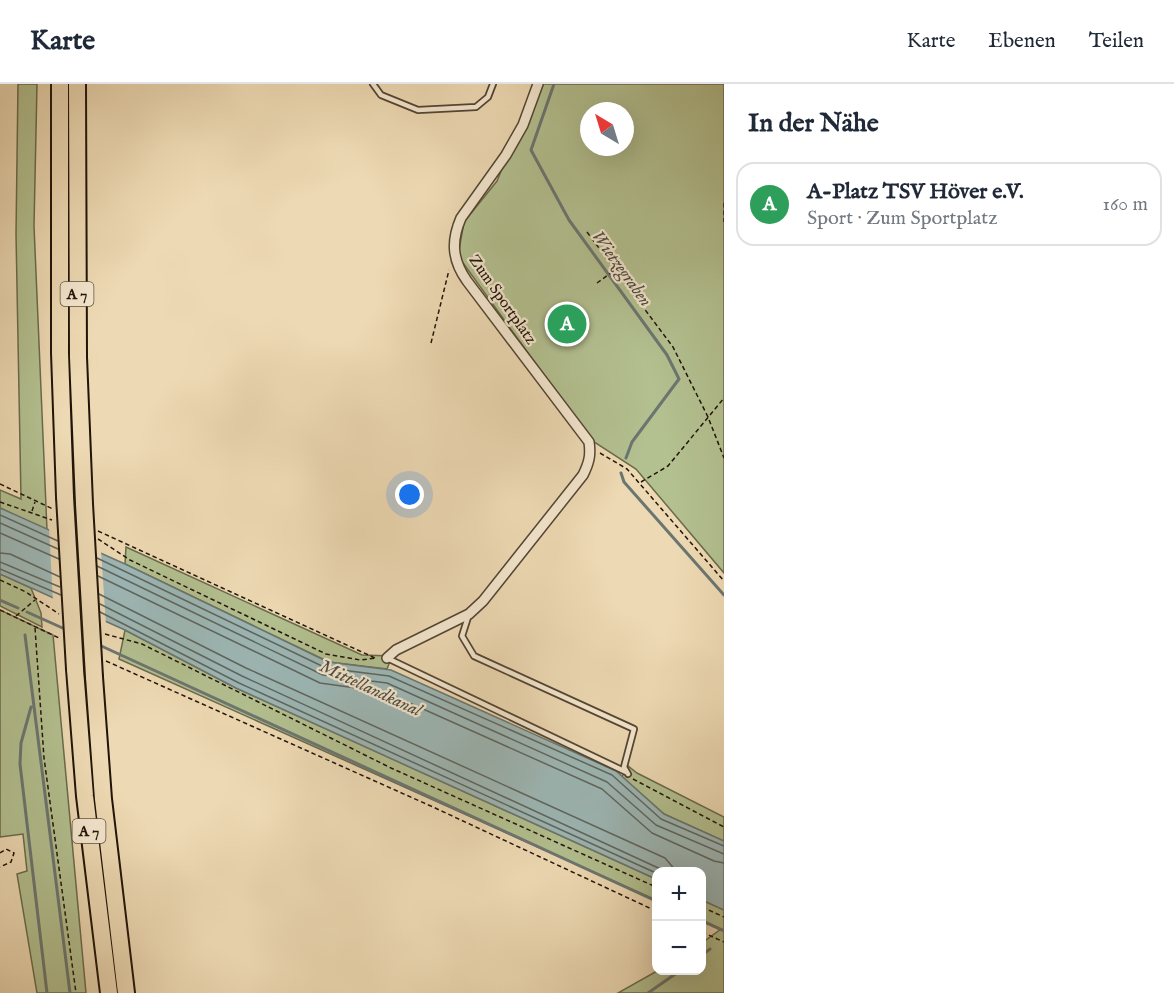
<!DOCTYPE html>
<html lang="de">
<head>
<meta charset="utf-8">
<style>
  :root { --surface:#fff; --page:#f2f2f3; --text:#1f2937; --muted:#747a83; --line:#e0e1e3; --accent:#d93025 }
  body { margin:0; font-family:"IM FELL English",serif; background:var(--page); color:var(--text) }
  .controls { position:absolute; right:18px; bottom:18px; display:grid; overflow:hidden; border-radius:12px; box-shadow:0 6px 24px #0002 }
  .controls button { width:54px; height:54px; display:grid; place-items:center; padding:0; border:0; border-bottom:2px solid var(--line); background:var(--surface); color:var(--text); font:30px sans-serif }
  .compass { position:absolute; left:580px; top:18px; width:54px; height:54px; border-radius:50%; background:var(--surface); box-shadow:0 6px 24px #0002; rotate:322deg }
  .you { position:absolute; left:410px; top:411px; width:21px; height:21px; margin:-15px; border:4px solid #fff; border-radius:50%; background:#1a73e8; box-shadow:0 0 0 9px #1a73e833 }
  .badge { display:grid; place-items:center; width:39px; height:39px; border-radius:50%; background:var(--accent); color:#fff; font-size:20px; font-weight:700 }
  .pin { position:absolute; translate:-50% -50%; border:3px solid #fff; box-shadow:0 2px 6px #0006 }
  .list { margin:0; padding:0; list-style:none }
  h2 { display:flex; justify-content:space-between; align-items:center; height:78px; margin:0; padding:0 24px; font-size:26px }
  h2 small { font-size:20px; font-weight:400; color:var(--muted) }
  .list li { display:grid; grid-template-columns:39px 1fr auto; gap:18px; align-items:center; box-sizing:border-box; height:84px; margin:0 12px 12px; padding:0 12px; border:2px solid var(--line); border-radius:18px }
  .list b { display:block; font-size:22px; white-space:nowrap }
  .list p { margin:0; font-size:20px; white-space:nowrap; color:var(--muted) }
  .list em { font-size:20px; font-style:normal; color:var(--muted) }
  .map { position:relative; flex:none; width:724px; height:909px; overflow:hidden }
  header { display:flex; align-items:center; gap:36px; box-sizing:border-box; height:84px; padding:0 30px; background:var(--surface); border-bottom:2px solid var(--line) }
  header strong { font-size:28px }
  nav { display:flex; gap:33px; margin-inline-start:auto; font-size:21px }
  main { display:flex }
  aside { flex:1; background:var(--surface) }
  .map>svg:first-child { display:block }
  .green { fill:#b3c090; stroke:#6a6a4c; stroke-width:1.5; fill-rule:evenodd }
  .water { fill:#9db8b7; stroke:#6b7671; stroke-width:1.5 }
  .pier { fill:#edd9b3 }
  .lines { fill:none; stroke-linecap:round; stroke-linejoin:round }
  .shore { stroke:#5e6660; stroke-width:1.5 }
  .stream { stroke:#6b7671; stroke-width:3 }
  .lane-casing { stroke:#534533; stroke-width:8 }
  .street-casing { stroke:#534533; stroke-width:12 }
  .highway-casing { stroke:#201408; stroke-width:20 }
  .path { stroke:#201408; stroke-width:1.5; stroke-dasharray:4.5 3; stroke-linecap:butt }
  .lane { stroke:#f3e6ce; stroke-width:4.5 }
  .street { stroke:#f3e6ce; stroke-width:9 }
  .highway { stroke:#edd9b3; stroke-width:16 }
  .highway-bridge-casing { stroke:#201408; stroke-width:20; stroke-linecap:butt }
  .highway-bridge { stroke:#edd9b3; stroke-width:16 }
  .labels { text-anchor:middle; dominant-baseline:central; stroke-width:4.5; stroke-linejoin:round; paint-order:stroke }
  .shield { fill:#f3e6ce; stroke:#5f5343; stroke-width:1.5 }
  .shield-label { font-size:15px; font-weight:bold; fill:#201408 }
  .street-label { font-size:16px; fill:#201408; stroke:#f3e6ce }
  .water-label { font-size:18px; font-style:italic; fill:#4c4d45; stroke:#f3e6ce }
</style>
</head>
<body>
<header>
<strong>Karte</strong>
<nav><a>Karte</a><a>Ebenen</a><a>Teilen</a></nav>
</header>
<main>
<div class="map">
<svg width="724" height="909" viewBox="0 0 724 909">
  <rect width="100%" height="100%" fill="#edd9b3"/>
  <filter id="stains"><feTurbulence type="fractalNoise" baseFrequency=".00333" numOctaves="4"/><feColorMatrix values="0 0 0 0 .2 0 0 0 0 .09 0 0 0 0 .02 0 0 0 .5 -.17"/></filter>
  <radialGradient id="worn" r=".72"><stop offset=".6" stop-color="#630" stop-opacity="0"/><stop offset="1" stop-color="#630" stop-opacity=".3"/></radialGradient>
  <path class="green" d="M18,0H37L34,142L47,446L0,424V406L21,415L16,150Z
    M536,0H724V489L636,385L591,356L458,172L464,138L497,97ZM589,27H625V63H589Z
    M126,463L362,571L392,572L387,585L329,578L125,480Z
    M0,490L31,504L41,529L42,543L0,522Z
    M0,526L53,551L86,909H37L17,790L27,787L23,750L0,753Z
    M125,546L236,604L656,795V816L119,575Z
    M627,681L637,689L724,733V757L664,730L622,693Z
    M702,816L724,826V909H618L657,887L702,886V859L721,845L702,836Z"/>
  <path class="water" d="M0,424L125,480L328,578L391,586L616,687L664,730L724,757V826L702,816V788H656V795L236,604L125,546L0,490Z"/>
  <path class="pier" d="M49,443L101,466L106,541L53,518Z"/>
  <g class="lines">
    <path class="shore" d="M0,431L58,457
      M0,439L58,465
      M0,449L59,475
      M0,469L10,470L60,493
      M97,474L326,584L389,592L612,691L661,735L724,762
      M0,478L60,503
      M97,482L323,591L387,599L607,698L656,741L724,770
      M0,485L61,511
      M98,492L320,599L385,608L602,705L652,749L714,777L724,779
      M99,510L246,584L665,774L677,788
      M100,520L242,592L667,788
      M100,528L239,599L656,789"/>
    <path class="stream" d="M554,0L531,66L569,136L667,271L679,295L632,358L626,374
      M621,389L624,398L724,511
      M0,516L18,524
      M27,528L67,546
      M25,551L70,909
      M97,560L656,817
      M31,623L21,659L20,680L47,909
      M702,837L724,847
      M702,871L710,865
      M648,909L681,886"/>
    <g class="lane-casing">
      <path id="lane" d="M373,0L381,11L418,26L476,23L488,13L493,0
        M469,530L462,552L474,572L634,645L624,683L628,690
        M387,574L626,688"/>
    </g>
    <g class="street-casing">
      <path id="street" d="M387,574L396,566L469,530L483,517L583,391C589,379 591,371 589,358L467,197C452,176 451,157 461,134L506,71L523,41L538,0"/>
    </g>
    <g class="highway-casing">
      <path id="highway" d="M60,0V269L65,413
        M77,0L78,273L84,420
        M75,585L85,712L109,909
        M94,593L103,715L126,909"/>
    </g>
    <path class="path" d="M724,119V138
      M587,148L673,263L708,333L724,374
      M597,199L615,186
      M431,259L449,186
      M600,369L627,385L724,497
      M641,398L668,382L724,314
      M0,400L53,425
      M0,418L52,436
      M32,427L35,418
      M98,447L375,574
      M98,455L130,476L326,570L360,576L377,574
      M0,496L26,508L59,530
      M0,526L59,554
      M16,532L35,516
      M35,544L44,674L76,909
      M105,550L142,560L391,684L656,803
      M106,577L433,723L656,827
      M633,695L724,743
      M0,769L6,765L14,769L11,778L0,783
      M702,823L724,833
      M702,848L724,858"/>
    <use href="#lane" class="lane"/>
    <use href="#street" class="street"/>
    <use href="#highway" class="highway"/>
    <g class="highway-bridge-casing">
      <path id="highway-bridge" d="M65,413L75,585
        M84,420L94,593"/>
    </g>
    <use href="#highway-bridge" class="highway-bridge"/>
  </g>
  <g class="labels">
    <g class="shield">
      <rect x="60.5" y="198" width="33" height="24" rx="4.5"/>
      <rect x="72.5" y="735" width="33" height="24" rx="4.5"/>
    </g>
    <g class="shield-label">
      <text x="77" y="210">A 7</text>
      <text x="89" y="747">A 7</text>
    </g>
    <g class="street-label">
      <text transform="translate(502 216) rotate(55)">Zum Sportplatz</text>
    </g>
    <g class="water-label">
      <text transform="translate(621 185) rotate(54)">Wietzegraben</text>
      <text transform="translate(370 605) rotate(25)">Mittellandkanal</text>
    </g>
  </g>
  <rect width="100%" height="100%" filter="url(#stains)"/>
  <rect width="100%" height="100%" fill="url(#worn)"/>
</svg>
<div class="controls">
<button>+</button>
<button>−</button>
</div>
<svg class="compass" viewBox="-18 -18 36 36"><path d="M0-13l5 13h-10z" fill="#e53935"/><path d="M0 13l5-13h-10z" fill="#747a83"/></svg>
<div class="you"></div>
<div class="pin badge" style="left:567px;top:240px;background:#2e9e5b">A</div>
</div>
<aside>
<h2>In der Nähe<small></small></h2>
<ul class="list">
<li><span class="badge" style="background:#2e9e5b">A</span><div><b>A-Platz TSV Höver e.V.</b><p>Sport · Zum Sportplatz</p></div><em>160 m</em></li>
</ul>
</aside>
</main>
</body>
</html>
